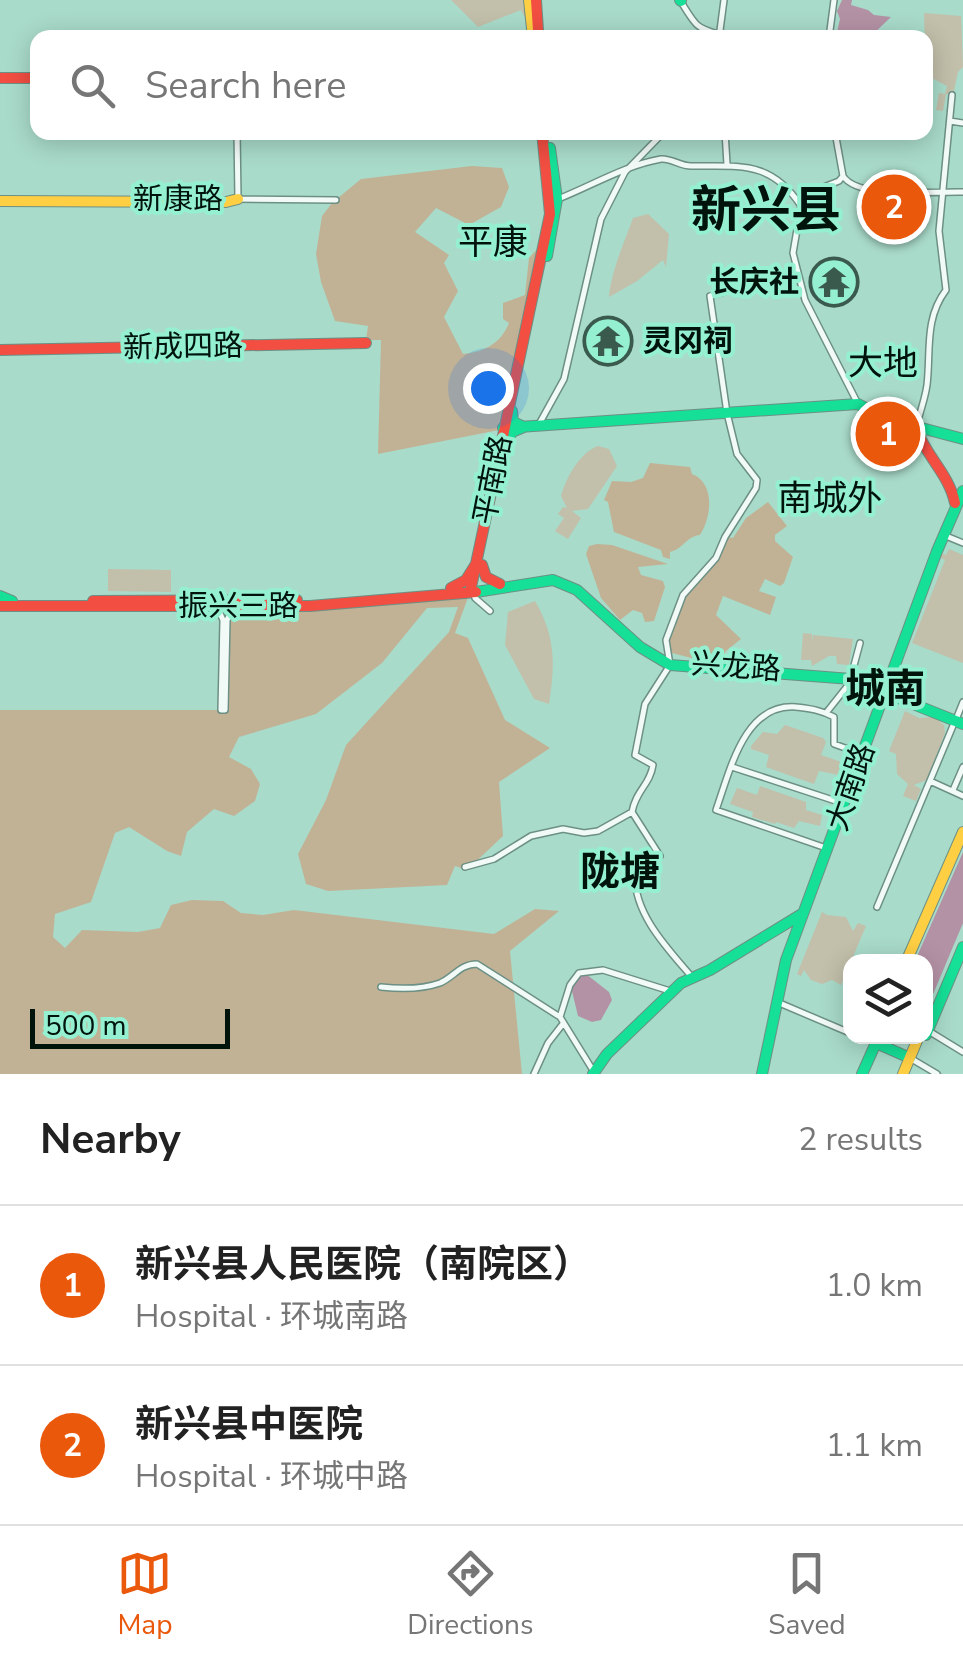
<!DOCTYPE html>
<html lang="en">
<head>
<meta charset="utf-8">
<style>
  :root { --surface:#fff; --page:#f6f6f6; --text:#222; --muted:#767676; --line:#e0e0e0; --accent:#ea580c }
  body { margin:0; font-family:"Nunito Sans","Noto Sans SC",sans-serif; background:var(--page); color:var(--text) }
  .controls { position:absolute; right:30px; bottom:30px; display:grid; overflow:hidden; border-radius:20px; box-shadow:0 5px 25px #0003 }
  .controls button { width:90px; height:90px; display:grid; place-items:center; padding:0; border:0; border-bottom:2px solid var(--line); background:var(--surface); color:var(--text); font:50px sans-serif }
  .scale { position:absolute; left:30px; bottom:25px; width:200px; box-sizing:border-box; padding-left:10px; border:5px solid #00140c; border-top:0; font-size:28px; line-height:35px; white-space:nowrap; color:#00140c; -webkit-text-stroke:8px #94f0d0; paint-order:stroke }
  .you { position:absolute; left:488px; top:388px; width:35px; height:35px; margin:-25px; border:8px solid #fff; border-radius:50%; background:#1a73e8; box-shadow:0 0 0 15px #1a73e833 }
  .badge { display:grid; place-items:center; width:65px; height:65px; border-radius:50%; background:var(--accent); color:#fff; font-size:32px; font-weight:700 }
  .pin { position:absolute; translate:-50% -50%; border:5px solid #fff; box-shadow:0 2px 10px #0006 }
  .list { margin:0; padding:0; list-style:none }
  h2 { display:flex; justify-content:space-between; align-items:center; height:130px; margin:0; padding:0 40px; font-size:42px }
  h2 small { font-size:32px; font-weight:400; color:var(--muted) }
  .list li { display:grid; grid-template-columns:65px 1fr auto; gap:30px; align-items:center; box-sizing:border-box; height:160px; padding:0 40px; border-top:2px solid var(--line) }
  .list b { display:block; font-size:38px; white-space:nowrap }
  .list p { margin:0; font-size:32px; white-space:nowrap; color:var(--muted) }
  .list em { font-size:32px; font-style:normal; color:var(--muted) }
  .icon { flex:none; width:55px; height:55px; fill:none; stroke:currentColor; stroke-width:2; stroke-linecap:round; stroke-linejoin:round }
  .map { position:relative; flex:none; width:963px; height:1074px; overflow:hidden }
  .search { position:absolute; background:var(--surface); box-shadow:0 5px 25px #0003; left:30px; right:30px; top:30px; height:110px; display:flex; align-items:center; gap:25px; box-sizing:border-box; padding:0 35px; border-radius:20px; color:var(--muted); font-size:38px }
  .sheet { height:450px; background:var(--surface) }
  nav { display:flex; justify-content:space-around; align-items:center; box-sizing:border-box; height:140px; border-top:2px solid var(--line); background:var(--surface); font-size:28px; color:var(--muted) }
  nav a { display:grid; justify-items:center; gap:5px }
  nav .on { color:var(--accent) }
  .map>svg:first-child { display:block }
  .green { fill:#c2bfaa }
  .forest { fill:#c1b296 }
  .water { fill:#b492a5 }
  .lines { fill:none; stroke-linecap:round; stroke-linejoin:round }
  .street-casing { stroke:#6c9085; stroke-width:8 }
  .fast-casing { stroke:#6c9085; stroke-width:12 }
  .slow-casing { stroke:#6c9085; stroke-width:12 }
  .jam-casing { stroke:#6c9085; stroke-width:12 }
  .street { stroke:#f2faf7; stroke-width:5 }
  .fast { stroke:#16e098; stroke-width:10 }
  .slow { stroke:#ffcf43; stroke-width:10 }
  .jam { stroke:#f24e42; stroke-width:10 }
  .labels { text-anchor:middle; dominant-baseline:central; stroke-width:8; stroke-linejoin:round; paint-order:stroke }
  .street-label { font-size:30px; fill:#00140c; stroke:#94f0d0 }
  .poi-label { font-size:30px; font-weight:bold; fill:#00140c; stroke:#94f0d0; text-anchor:end }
  .quarter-label { font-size:35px; fill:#00140c; stroke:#94f0d0 }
  .district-label { font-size:40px; font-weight:bold; fill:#00140c; stroke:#94f0d0 }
  .town-label { font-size:50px; font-weight:bold; fill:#00140c; stroke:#94f0d0 }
</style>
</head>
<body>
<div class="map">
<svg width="963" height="1074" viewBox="0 0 963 1074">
  <rect width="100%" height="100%" fill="#a9dbca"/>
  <path class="green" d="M451,0H529L532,31L521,10L478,27Z
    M924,13L961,16L963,67L958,72L953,95L946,94L943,111L936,110L939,93L945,94L947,86L926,75Z
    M648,214L669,234L666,267L663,260L637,281L609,297C611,272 624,243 633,218Z
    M598,446L609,449L617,466L588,509L572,511L581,518L568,539L555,531L564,518L558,514L563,507L567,508L561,496C566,478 580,452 598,446Z
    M949,549L963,555V663L912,643L945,560L936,555L937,551L946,555Z
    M108,569L171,570V592L108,591Z
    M535,601C556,637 555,664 549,704L534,699L505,645L508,612Z
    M803,633L812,634V642L813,635L853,639L849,665L837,664L836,656H829L812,666L811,660H801Z
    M905,711L919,718L934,717L944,725L945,733L927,780L914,785L921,789L916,801L903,796L908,784L897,774L896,754L889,751Z
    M785,725L823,738L826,742L821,755L841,762L839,775L819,771L814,784L766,767L769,755L751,749V746L763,732L777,734Z
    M760,786L806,802V810L822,815L820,826L799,821L794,828L776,822L775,824L752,817L753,812L730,804L737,788L757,795Z
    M822,912L827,915L846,917L853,931L858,923L866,926L841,985L832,980L822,984L811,980L804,970L801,976L797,974Z"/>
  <path class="forest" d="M472,166L502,168L509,187L501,207L469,225L436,208L415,232L449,255L444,263L458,291L444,317L463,354C485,352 501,343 509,323L503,319V303L525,295L529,258L539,247L548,253L509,428L378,454L381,340H366L368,326L335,321L321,282L316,254L322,216L332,203L361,179Z
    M650,463L690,467L692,474C715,483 712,516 700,535C687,536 683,549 670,552V559L663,557L661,550L614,532L608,502L604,500L612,481L631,482L643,478Z
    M768,502L787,526L775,535V541L793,557L784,583L780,586L765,579L759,591L776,597L770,615L723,596L716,615L741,639L726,651L721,660L703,661L668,652C660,607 709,575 725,537L733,538L746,518Z
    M597,544L612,545L668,564L638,567L641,575L663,581L665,587L654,621L645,622L642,613L633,610L620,620L601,598L586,554L589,546Z
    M470,592L455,633L468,638L505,720L550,748L499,782L503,836L467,870L455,866L447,885L328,891L306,884L298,854L326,800L346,745L449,632L458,607L427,608L382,663L316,714L239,737L229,757L251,769L260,784L255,801L234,816L214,809L187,832L181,856L167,851L129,827L115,833L91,902L55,914L53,937L65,948L82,930L138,932L160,928L171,905L192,900L223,901L241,913L263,915L294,910L494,934L535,909L559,911L510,951L522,1074H0V710H224L227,620L234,607Z"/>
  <path class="water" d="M842,0H852L851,5L868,10L874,15L891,17L870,37H836L840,19L837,11Z
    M963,852V923L926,1011V962L915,961Z
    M586,974L609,992L612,1000L601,1020L592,1022L578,1016L571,987L578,976Z"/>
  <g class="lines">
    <g class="street-casing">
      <path id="street" d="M680,0C699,32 697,27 730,38
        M719,38L724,0
        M829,38L834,0
        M950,121L963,123
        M237,132L238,199L336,200
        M725,132L727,164
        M835,132L843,176
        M843,176L839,181L811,192L801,206L793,253L805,300L858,404
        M843,176C858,200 935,191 963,192
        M558,199C591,186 626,165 661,159C671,158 680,166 691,166C738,167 770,159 801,206
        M538,426L564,379L601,219L625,172L664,132
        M916,426C920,413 925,399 927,385C931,352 924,319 946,290L939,231L952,95
        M946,536L963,543
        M473,592L475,598L490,611
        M218,609L223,620L221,710H225L227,620L234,607
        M826,713L849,684L860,643
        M957,717L963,702
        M732,767L845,804
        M930,781L963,796
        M953,790L963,767
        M829,849L716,810C730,771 744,703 796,707C811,709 821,710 834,717V744L862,754
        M465,867L494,859L531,836L563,829L584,833L598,831L632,812
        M877,907L955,721
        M691,976C667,948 633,913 635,873L660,856L632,812C636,790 650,785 653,765L635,755L645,704L670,665L666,640L683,595L716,558L725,537L756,488L757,480L737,454L727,413L710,296L797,271
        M381,987C399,989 423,989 440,983C454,977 460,964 477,964L560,1017
        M777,1002L850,1033
        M927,1030L963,1052
        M860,1036L876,1043
        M910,1058L937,1074
        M594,1072L560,1017L570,985L579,973L603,970L670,991
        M534,1074L548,1043L562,1025"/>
    </g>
    <g class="fast-casing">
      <path id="fast" d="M680,0L681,1
        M547,256L557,199L550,148
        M503,428L858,404L887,419L963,439
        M506,443L512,432L524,427L513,422L512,411
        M476,592L553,580L577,590L640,647L670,665L851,679L963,724
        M0,596L12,601
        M926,1035L963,947
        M876,1043L910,1058
        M593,1074L607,1054L681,983L710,970L802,914
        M762,1074L786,960L937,551L963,491
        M862,1074L879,1036"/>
    </g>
    <g class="slow-casing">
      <path id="slow" d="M529,0L533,38
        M0,201L226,202L238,199
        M906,962L963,832
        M903,1074L919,1036"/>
    </g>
    <g class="jam-casing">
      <path id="jam" d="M536,0L538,30
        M0,78H38
        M0,350L366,343
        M916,428C925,455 949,474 955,503
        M451,588L466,580L476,564L482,565L486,577L500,584
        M470,592L550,214L542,132
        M93,601L297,600
        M0,606H310L476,592"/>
    </g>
    <use href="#street" class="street"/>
    <use href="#fast" class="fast"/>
    <use href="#slow" class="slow"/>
    <use href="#jam" class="jam"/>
  </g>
  <defs>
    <g id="temple-ring" transform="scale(2.5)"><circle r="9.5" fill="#94f0d0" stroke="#3b5a4e" stroke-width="1.5"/><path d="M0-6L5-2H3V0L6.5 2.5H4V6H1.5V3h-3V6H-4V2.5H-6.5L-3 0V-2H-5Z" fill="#3b5a4e"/></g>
  </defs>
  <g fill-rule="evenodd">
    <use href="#temple-ring" x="834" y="282"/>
    <use href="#temple-ring" x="608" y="341"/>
  </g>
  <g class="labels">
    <g class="street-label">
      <text x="178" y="199">新康路</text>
      <text transform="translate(183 347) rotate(-1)">新成四路</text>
      <text transform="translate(493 480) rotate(-79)">平南路</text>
      <text x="238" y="606">振兴三路</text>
      <text transform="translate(736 667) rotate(4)">兴龙路</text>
      <text transform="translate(851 787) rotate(-71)">大南路</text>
    </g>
    <g class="poi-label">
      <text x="799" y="282">长庆社</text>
      <text x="643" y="341" text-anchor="start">灵冈祠</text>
    </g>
    <g class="quarter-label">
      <text x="493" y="242">平康</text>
      <text x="883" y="363">大地</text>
      <text x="830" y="498">南城外</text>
    </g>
    <g class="district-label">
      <text x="885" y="689">城南</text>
      <text x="620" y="872">陇塘</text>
    </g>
    <g class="town-label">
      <text x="766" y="210">新兴县</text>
    </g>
  </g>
</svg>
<div class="controls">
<button><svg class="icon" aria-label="layers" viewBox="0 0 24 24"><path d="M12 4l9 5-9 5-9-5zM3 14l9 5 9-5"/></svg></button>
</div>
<div class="scale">500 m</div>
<div class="you"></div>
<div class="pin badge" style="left:888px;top:434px">1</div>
<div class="pin badge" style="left:894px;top:207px">2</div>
<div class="search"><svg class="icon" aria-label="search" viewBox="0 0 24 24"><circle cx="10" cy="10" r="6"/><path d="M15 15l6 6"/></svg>Search here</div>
</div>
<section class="sheet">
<h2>Nearby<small>2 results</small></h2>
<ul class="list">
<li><span class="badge">1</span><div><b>新兴县人民医院（南院区）</b><p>Hospital · 环城南路</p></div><em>1.0 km</em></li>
<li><span class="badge">2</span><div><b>新兴县中医院</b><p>Hospital · 环城中路</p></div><em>1.1 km</em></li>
</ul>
</section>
<nav>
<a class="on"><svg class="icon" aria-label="map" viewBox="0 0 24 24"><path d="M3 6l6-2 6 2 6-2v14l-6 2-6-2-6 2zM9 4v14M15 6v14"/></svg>Map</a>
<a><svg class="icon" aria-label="directions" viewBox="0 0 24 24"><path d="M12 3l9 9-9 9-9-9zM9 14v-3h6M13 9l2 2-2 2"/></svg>Directions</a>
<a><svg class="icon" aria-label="saved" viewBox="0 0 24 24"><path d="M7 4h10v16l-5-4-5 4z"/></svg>Saved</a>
</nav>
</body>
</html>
